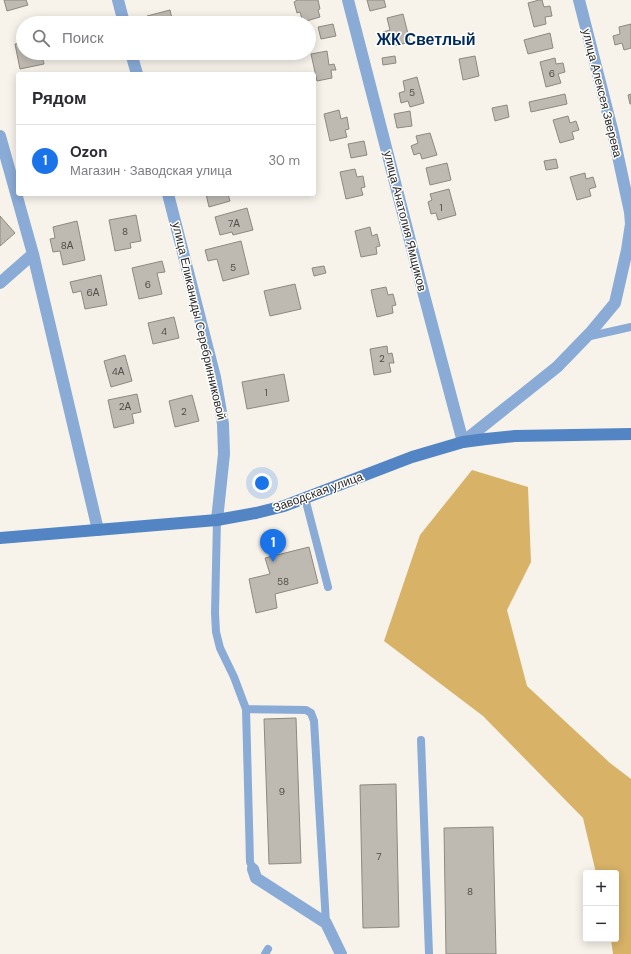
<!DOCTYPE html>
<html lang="ru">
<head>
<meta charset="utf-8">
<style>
  :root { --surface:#fff; --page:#f2f2f3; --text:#2b2b33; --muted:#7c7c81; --line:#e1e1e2; --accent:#1a73e8 }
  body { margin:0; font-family:"DM Sans",sans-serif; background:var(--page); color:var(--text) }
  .controls { position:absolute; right:12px; bottom:12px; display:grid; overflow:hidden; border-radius:4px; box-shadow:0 2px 10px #0003 }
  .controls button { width:36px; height:36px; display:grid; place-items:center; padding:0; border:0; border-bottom:1px solid var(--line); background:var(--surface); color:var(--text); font:20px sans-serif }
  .you { position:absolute; left:262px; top:483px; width:14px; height:14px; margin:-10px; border:3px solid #fff; border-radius:50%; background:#1a73e8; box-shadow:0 0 0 6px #1a73e833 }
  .badge { display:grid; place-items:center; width:26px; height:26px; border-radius:50%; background:var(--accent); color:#fff; font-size:13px; font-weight:700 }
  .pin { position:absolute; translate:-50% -33px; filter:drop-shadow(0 1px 2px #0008) }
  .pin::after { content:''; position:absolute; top:21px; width:14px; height:12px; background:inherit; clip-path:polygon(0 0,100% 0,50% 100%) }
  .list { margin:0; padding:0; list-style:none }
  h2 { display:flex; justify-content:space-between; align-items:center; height:52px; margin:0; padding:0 16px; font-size:17px }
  h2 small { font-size:13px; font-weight:400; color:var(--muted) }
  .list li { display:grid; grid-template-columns:26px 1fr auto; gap:12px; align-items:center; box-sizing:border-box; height:72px; padding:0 16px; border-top:1px solid var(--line) }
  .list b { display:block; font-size:15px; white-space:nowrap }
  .list p { margin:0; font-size:13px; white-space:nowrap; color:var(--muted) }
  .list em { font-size:13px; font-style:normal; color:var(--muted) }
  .icon { flex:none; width:22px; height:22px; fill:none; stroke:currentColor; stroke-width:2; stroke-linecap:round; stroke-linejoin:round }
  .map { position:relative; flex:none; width:631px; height:954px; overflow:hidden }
  .search { position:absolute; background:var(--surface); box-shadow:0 2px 10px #0003; left:16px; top:16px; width:300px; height:44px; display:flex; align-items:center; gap:10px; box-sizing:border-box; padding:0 14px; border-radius:22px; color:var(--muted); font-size:15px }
  .panel { position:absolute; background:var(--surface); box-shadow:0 2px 10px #0003; left:16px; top:72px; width:300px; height:124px; border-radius:4px }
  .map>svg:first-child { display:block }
  .forest { fill:#d7b267 }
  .building { fill:#bebab2; stroke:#8d8981 }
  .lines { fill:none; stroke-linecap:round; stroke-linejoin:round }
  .lane { stroke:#89abd6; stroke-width:8 }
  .street { stroke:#89abd6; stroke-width:12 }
  .secondary { stroke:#5385c5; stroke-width:12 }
  .labels { text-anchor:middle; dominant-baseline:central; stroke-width:3; stroke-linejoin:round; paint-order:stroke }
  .number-label { font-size:10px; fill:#504e4a }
  .street-label { font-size:12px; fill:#2c2a27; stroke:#fff }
  .district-label { font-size:16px; font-weight:bold; fill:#002a5b; stroke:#fff }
</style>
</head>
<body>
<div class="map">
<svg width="631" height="954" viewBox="0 0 631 954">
  <rect width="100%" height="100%" fill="#f7f3eb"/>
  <path class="forest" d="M472,470L528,487L531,562L507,610L527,686L610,763L631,779V954H613L611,939H616V873H596L583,818L483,716L384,641L420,535Z"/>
  <path class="building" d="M4,0H26L28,5L7,11Z
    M297,0H318L320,9L318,10L320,17L303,22L300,12L297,13L294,2Z
    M367,0H384L386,7L370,11Z
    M539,0H542L544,7L550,6L552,16L545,17L546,24L534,27L528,3Z
    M170,10L173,23H149L147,16Z
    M403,14L410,42L394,46L392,40L385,41L383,32L390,30L387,18Z
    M333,24L336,36L321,39L318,27Z
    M631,24V48L624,50L622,43L615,45L613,36L620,34L619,27Z
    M550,33L553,48L528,54L524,40Z
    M23,42V53H41L44,64L20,69L15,44Z
    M327,51L329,65L334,64L336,70H331L332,78L317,81L311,54Z
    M191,53H200L201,54L192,56Z
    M395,56L396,63L383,65L382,58Z
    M475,56L479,76L463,80L459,59Z
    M555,58L556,64L563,63L565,72L558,74L561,83L546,87L540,62Z
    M417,77L424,103L410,107L408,101L401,103L399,93L405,91L403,81Z
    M565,94L567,104L531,112L529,102Z
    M631,94V104H630L628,95Z
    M507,105L509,117L495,121L492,108Z
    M339,110L341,119L347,117L349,129L345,130L347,137L330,141L324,114Z
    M410,111L412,126L397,128L394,114Z
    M568,116L570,123L576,121L579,130L572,132L574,139L560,143L553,120Z
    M430,133L437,155L422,159L420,153L414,155L411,146L418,143L416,136Z
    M364,141L367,155L351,158L348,144Z
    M556,159L558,168L546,170L544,161Z
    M447,163L451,180L430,185L426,168Z
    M355,169L357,177L363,176L365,187L361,188L363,195L346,199L340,172Z
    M585,173L586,179L593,177L596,187L589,189L591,196L577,200L570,177Z
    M449,189L456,215L438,220L436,213L431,214L428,202L432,200L430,194Z
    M206,194H228L230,201L209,207Z
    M247,208L253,230L233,235L232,232L220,235L215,217Z
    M136,215L141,241L130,243L131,248L115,251L109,220Z
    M0,216L15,233L0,246Z
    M77,221L85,260L63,265L60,251L53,252L50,239L55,238L53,227Z
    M370,227L372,236L377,234L380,246L376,247L377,254L361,257L355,231Z
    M241,241L249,274L223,281L217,259L208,261L205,250Z
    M162,261L165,272L157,273L162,294L139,299L132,268Z
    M324,266L326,273L314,276L312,268Z
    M101,275L107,305L85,309L81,291L73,293L70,282Z
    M295,284L301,309L270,316L264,291Z
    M386,287L388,295L393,294L396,305L392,306L393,313L377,317L371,290Z
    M174,317L179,338L153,344L148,323Z
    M387,346L388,354L392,353L394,363H389L391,372L374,375L370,349Z
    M125,355L132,381L111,387L104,361Z
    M284,374L289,401L247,409L242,382Z
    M137,394L141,412L132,414L134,423L114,428L108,400Z
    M192,395L199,421L175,427L169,401Z
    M309,547L318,583L275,594L277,608L256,613L249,579L270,574L265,558Z
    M296,718L301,863L269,864L264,719Z
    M396,784L399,927L363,928L360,785Z
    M493,827L496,954H446L444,828Z"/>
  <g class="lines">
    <path class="lane" d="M586,337L631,327
      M305,498L328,587
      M217,520L215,613L216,632L220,648L234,677L246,709L250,862L253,869
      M246,709L306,710L311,713L314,721L326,923
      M421,740L429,954
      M265,954L268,949"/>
    <path class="street" d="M118,0L124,23
      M348,0L424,295L463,442L557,367L590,333L615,303L627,250L631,224L630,212L613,133L579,0
      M131,53L137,74
      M0,136L33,254L98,530
      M168,194L215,377L223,424L224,454L217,520
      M0,283L33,254
      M253,869L256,878L326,923L341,954"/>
    <path class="secondary" d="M0,538L217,520L256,513L284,506L412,457L463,442L486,439L515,436L631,434"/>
  </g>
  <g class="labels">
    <g class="number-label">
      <text x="552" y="73">6</text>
      <text x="412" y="92">5</text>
      <text x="441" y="207">1</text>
      <text x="234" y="223">7А</text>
      <text x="125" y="231">8</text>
      <text x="67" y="245">8А</text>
      <text x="233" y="267">5</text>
      <text x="148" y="284">6</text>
      <text x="93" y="292">6А</text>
      <text x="164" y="331">4</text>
      <text x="382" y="358">2</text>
      <text x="118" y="371">4А</text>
      <text x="266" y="392">1</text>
      <text x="125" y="406">2А</text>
      <text x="184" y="411">2</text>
      <text x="283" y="581">58</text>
      <text x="282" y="791">9</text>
      <text x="379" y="856">7</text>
      <text x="470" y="891">8</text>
    </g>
    <g class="street-label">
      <text transform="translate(602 93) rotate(76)">улица Алексея Зверева</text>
      <text transform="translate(405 221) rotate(76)">улица Анатолия Ямщиков</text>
      <text transform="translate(199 321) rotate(77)">улица Еликаниды Серебринниковой</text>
      <text transform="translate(318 492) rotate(-20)">Заводская улица</text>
    </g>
    <g class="district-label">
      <text x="426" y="39">ЖК Светлый</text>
    </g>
  </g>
</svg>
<div class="controls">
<button>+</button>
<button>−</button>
</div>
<div class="you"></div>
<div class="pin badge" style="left:273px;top:562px">1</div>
<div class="search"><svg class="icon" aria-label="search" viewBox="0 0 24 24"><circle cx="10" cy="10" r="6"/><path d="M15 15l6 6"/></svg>Поиск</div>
<section class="panel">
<h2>Рядом<small></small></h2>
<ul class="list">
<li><span class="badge">1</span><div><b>Ozon</b><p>Магазин · Заводская улица</p></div><em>30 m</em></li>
</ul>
</section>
</div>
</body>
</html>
